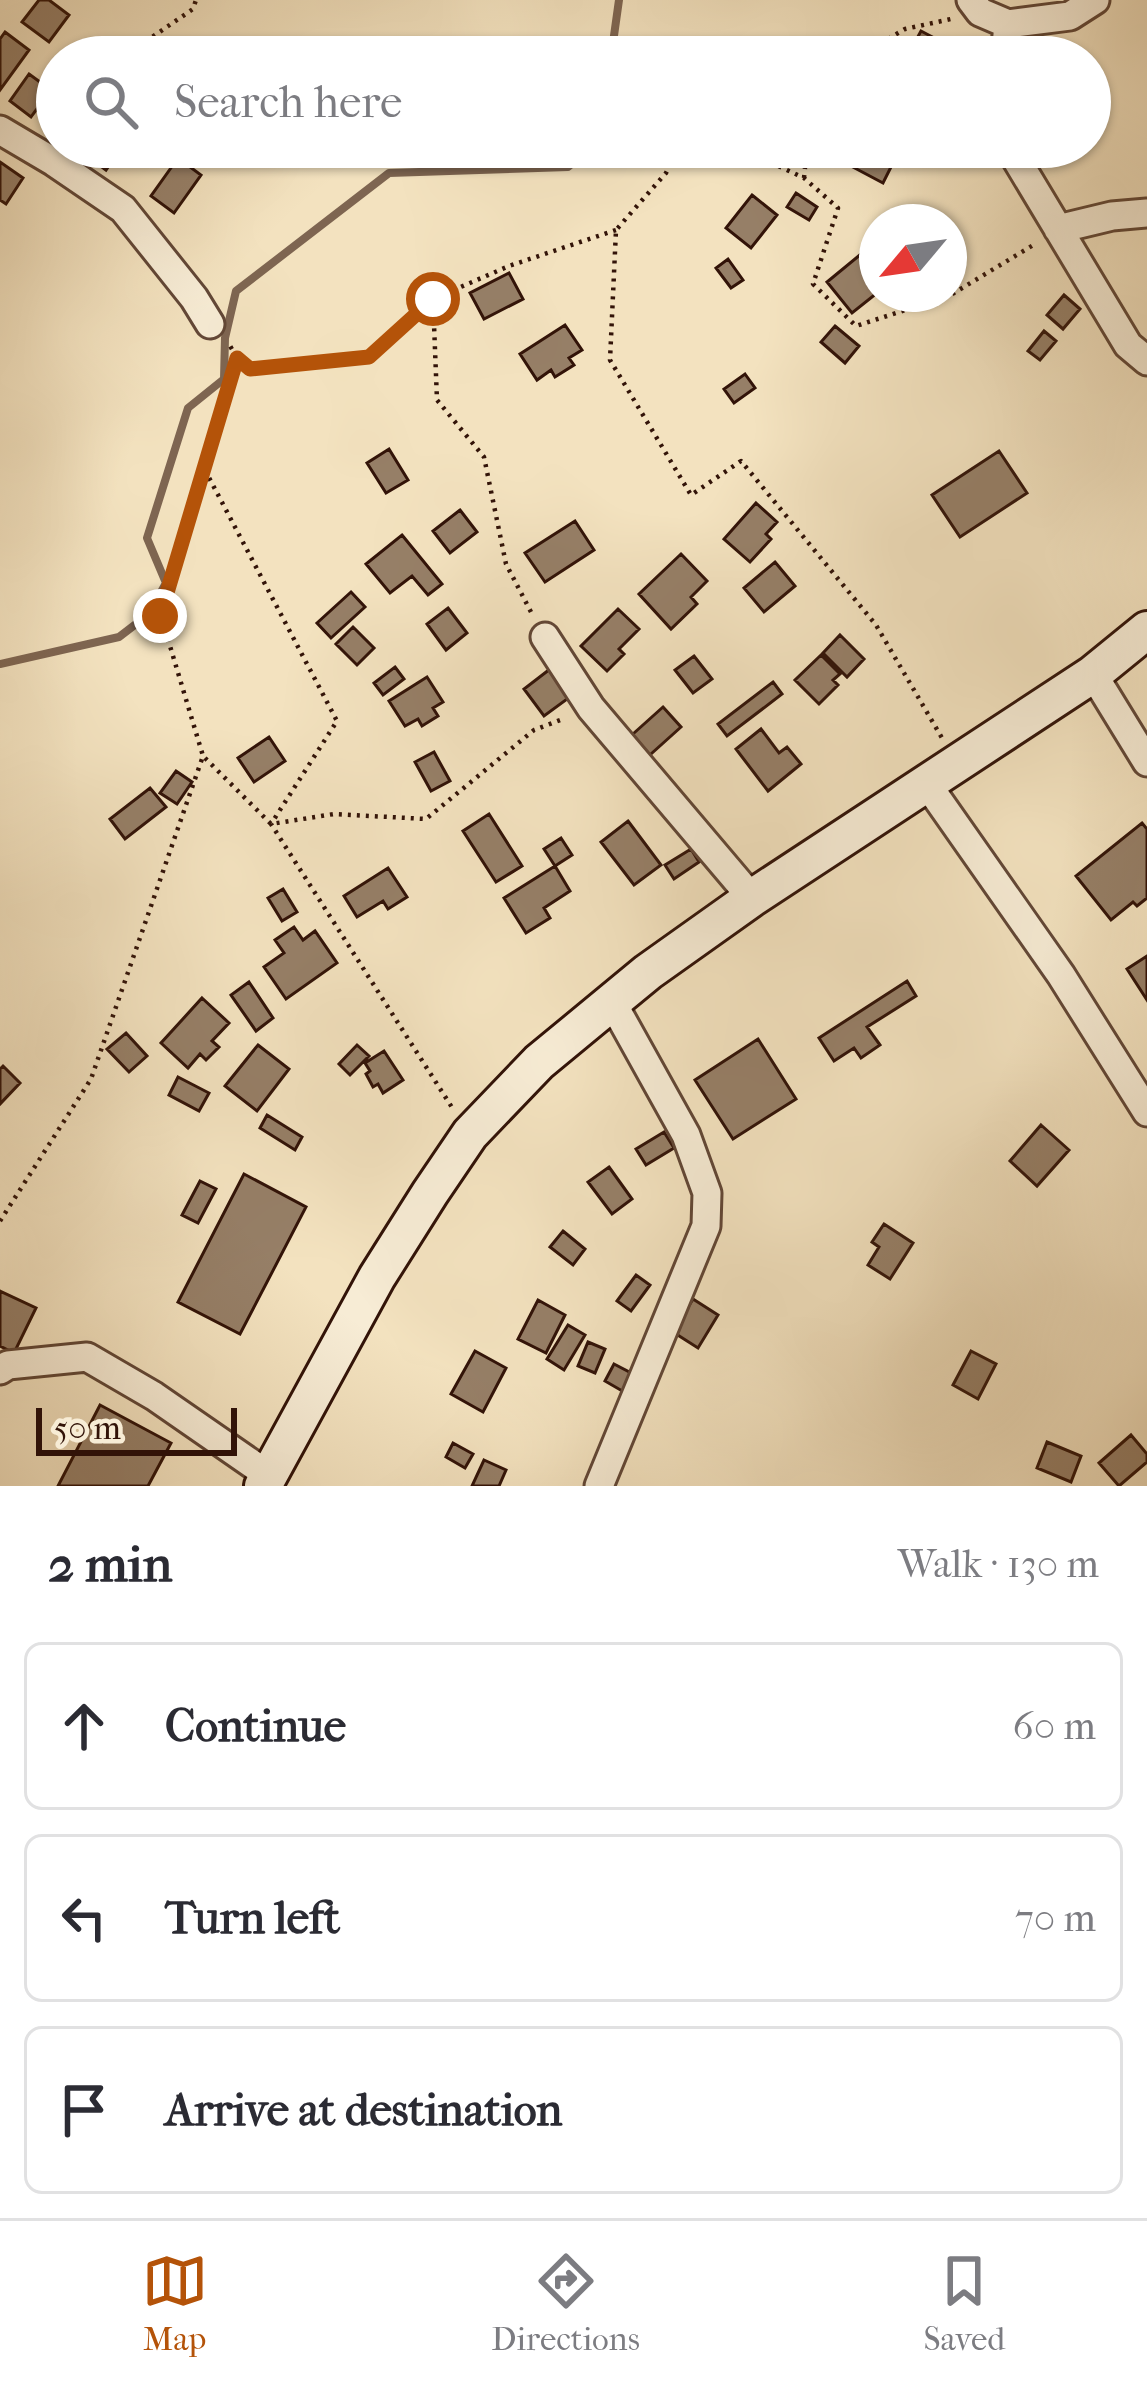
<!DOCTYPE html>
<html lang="en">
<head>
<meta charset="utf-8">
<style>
  :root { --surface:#fff; --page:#f2f2f3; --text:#2b2b33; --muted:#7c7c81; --line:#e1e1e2; --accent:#b45309 }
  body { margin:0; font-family:"IM FELL French Canon",serif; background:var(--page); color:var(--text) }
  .compass { position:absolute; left:859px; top:204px; width:108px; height:108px; border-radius:50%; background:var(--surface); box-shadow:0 3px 9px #0004; rotate:241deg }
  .scale { position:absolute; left:36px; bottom:30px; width:201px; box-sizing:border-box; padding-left:12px; border:6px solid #321308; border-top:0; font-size:33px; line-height:42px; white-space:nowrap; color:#321308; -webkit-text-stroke:9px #f7ecd5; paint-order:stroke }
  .stop { position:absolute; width:36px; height:36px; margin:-27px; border:9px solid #b45309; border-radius:50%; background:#fff }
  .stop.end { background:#b45309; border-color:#fff; box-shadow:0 3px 12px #0008 }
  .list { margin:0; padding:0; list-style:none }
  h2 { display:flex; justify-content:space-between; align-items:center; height:156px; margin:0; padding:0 48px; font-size:51px }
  h2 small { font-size:39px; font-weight:400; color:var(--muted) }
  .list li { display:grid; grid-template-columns:78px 1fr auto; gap:36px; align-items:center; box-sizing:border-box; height:168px; margin:0 24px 24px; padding:0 24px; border:3px solid var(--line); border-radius:18px }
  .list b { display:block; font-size:45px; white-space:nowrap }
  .list em { font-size:39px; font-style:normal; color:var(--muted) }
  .icon { flex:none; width:66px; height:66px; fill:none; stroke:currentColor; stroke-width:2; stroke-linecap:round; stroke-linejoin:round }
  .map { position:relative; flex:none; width:1147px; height:1486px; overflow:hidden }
  .search { position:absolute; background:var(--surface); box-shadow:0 3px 9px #0004; left:36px; right:36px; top:36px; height:132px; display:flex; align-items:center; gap:30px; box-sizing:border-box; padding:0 42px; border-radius:66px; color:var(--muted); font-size:45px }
  .sheet { height:732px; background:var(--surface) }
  nav { display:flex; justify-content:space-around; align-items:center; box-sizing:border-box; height:168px; border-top:3px solid var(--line); background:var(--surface); font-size:33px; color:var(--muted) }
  nav a { display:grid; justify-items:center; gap:6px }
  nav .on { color:var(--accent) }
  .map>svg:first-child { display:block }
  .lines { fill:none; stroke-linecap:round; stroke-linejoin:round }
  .stream { stroke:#7e6551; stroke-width:8 }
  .building { fill:#967f67; stroke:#321308; stroke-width:3 }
  .street-casing { stroke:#624736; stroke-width:33 }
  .secondary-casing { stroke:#321308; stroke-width:42 }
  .path { stroke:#321308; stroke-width:4.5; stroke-dasharray:3 6; stroke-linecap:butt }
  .street { stroke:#f7ecd5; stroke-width:27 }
  .secondary { stroke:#f7ecd5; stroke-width:36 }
  .route { stroke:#b45309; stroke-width:15 }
</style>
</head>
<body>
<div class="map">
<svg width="1147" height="1486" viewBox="0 0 1147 1486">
  <rect width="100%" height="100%" fill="#f3e2bf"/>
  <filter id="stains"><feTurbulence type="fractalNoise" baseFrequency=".00167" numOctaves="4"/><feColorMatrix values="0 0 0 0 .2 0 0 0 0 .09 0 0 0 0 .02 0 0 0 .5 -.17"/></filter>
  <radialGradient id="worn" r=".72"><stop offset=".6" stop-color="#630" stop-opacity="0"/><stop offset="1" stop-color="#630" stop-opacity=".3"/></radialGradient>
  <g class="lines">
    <path class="stream" d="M611,57L619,0
      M0,664L119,637L149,614L166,583L147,538L188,408L224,379L225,338L236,291L389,173L568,167L592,147"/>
  </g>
  <path class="building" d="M39,0H49L69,15L49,42L22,22Z
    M921,31L955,49L951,57H907Z
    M5,32L29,50L0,90V39Z
    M29,74L51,90L31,117L10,101Z
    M81,147H122L106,170L79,150Z
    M859,147H901L883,183L849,165Z
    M178,158L201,175L174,213L151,196Z
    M0,162L23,178L6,204L0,200Z
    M796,193L817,207L809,220L787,207Z
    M752,195L777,215L751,248L726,228Z
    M861,254L877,274V293L852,313L827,282Z
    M728,259L743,280L731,288L716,268Z
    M509,273L523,299L484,319L470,293Z
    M1064,295L1080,309L1063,329L1047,315Z
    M565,325L582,350L569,358L574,365L555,377L551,370L537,380L520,354Z
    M835,326L859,346L845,363L821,342Z
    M1044,331L1056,341L1040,360L1028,351Z
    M745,374L755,388L734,403L724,389Z
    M389,449L408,480L386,493L367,463Z
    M999,451L1027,493L960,537L932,495Z
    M756,503L777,522L766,534L771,539L750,562L724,539Z
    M460,510L477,532L450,553L433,531Z
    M575,521L594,550L545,582L525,553Z
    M402,535L442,584L428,595L412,576L390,593L366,564Z
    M681,554L707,581L691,597L697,604L671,629L639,594Z
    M775,562L795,586L764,612L744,588Z
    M351,592L365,607L331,638L317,623Z
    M448,608L467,633L446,650L427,624Z
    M618,609L639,629L619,649L624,654L607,671L581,646Z
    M353,627L374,648L357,665L336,644Z
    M840,635L864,659L847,677L823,653Z
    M821,655L840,674L833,680L838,685L819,704L795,680Z
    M694,656L712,679L693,693L675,670Z
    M554,666L574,694L544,716L524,689Z
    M395,667L404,679L383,695L374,683Z
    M427,677L443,702L433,708L438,716L422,726L418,719L405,726L389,701Z
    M773,682L782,694L727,736L718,724Z
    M663,707L681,727L642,762L624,742Z
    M761,729L779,753L787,747L801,764L768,791L736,749Z
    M269,737L285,761L254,782L238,758Z
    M434,752L450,781L431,791L415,762Z
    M176,771L192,782L177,804L160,793Z
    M150,788L166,807L125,839L110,819Z
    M489,814L522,866L496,882L463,831Z
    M628,821L661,865L634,885L601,842Z
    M1142,823L1147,829V898L1137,906L1133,902L1111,920L1076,876Z
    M561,838L572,855L555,866L544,849Z
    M691,849L699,862L674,879L665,865Z
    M555,866L570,891L544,908L550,918L526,933L504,898Z
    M388,868L407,897L388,909L383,901L357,917L344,896Z
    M283,889L297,912L282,921L268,898Z
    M294,927L303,940L315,931L337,963L286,999L264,967L284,953L275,940Z
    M1147,956V1000L1127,969Z
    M907,981L916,996L867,1027L880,1045L861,1058L854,1048L834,1061L819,1038Z
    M249,982L273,1018L256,1031L231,995Z
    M202,998L229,1023L212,1041L219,1047L206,1060L200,1054L188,1068L161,1043Z
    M126,1033L147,1056L129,1072L107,1049Z
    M758,1039L796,1099L733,1139L695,1080Z
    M258,1045L289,1069L257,1111L225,1086Z
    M357,1045L369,1056L350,1075L339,1064Z
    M384,1051L403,1080L383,1093L378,1084L373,1087L366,1074L370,1071L365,1063Z
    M3,1066L20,1083L0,1104V1069Z
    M178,1077L209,1093L199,1111L169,1095Z
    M267,1115L302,1137L295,1150L260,1128Z
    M1041,1125L1069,1150L1037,1186L1010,1161Z
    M664,1132L674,1148L646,1165L636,1149Z
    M609,1167L632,1199L612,1214L588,1182Z
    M244,1174L306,1207L240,1334L178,1302Z
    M200,1181L216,1189L198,1223L182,1215Z
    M884,1224L913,1243L890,1279L868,1265L879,1247L872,1242Z
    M563,1231L585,1249L573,1265L550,1247Z
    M636,1275L650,1285L631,1311L617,1301Z
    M0,1291L36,1308L14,1353L0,1346Z
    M693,1299L718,1315L698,1348L673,1332Z
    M538,1300L565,1315L546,1353L518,1339Z
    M568,1325L585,1335L564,1370L547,1359Z
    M588,1342L605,1349L595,1373L578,1366Z
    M475,1351L506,1368L483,1412L451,1394Z
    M971,1351L996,1364L978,1399L953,1385Z
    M614,1364L633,1374L624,1392L605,1381Z
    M100,1405L171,1443L148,1486H58Z
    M1131,1435L1147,1454V1462L1119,1486L1099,1463Z
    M1047,1442L1081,1456L1071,1482L1037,1468Z
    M453,1443L473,1454L465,1468L446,1457Z
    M484,1460L506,1470L499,1486H472Z"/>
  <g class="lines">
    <g class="street-casing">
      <path id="street" d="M971,0L980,12L1008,24L1070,16L1095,0
        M1005,57L1008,24
        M0,130L54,162L123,209L194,298L210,324
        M1009,147L1128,345L1147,361
        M1058,229L1112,216L1147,213
        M545,637L591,708L752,898
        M1093,674L1147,762
        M927,784L1061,975L1147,1112
        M0,1370L8,1365L87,1357L154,1396L268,1475
        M599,1486L706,1226L707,1193L686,1135L612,1002"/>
    </g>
    <g class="secondary-casing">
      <path id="secondary" d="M263,1486L377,1277L430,1193L470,1134L539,1062L648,972L752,898L1093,674L1147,630"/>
    </g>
    <path class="path" d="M123,57L193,9L196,0
      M857,57L905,29L951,19
      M678,147L666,173L616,230L610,360L691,495L741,461L876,625L942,738
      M738,147L804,178L838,208L813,284L856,326L949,296L1035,244
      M804,178L807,147
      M237,358L250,369L369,357L432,300
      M205,470L337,721L271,824L453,1109
      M531,612L506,564L484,457L437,400L433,299L509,266L616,230
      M205,758L271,824L334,814L426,819L534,730L563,719
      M0,1221L91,1079L203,756L161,616L237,358L229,344"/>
    <use href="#street" class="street"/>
    <use href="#secondary" class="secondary"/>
  </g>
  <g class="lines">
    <path class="route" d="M160,616L237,358L250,369L369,357L433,299"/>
  </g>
  <rect width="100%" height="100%" filter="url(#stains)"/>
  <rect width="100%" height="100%" fill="url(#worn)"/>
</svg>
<svg class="compass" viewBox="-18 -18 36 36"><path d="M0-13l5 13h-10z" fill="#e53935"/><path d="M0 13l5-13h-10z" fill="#7c7c81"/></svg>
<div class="scale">50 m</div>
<div class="stop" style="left:433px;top:299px"></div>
<div class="stop end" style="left:160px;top:616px"></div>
<div class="search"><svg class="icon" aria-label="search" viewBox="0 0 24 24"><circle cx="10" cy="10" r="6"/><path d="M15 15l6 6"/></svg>Search here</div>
</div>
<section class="sheet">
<h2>2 min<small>Walk · 130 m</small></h2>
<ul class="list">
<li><svg class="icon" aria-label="ahead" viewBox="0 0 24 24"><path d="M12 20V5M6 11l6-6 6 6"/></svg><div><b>Continue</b></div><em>60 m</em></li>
<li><svg class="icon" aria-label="left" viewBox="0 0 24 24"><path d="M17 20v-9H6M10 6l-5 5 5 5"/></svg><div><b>Turn left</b></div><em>70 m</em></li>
<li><svg class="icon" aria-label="arrive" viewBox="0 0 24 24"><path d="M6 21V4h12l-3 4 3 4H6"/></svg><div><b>Arrive at destination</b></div></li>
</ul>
</section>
<nav>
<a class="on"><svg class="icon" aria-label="map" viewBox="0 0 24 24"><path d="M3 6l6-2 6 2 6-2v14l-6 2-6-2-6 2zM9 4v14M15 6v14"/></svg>Map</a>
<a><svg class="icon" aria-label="directions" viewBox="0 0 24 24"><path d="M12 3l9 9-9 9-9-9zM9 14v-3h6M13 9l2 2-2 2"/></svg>Directions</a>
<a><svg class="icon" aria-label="saved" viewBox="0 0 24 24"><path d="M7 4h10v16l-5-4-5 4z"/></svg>Saved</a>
</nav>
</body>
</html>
